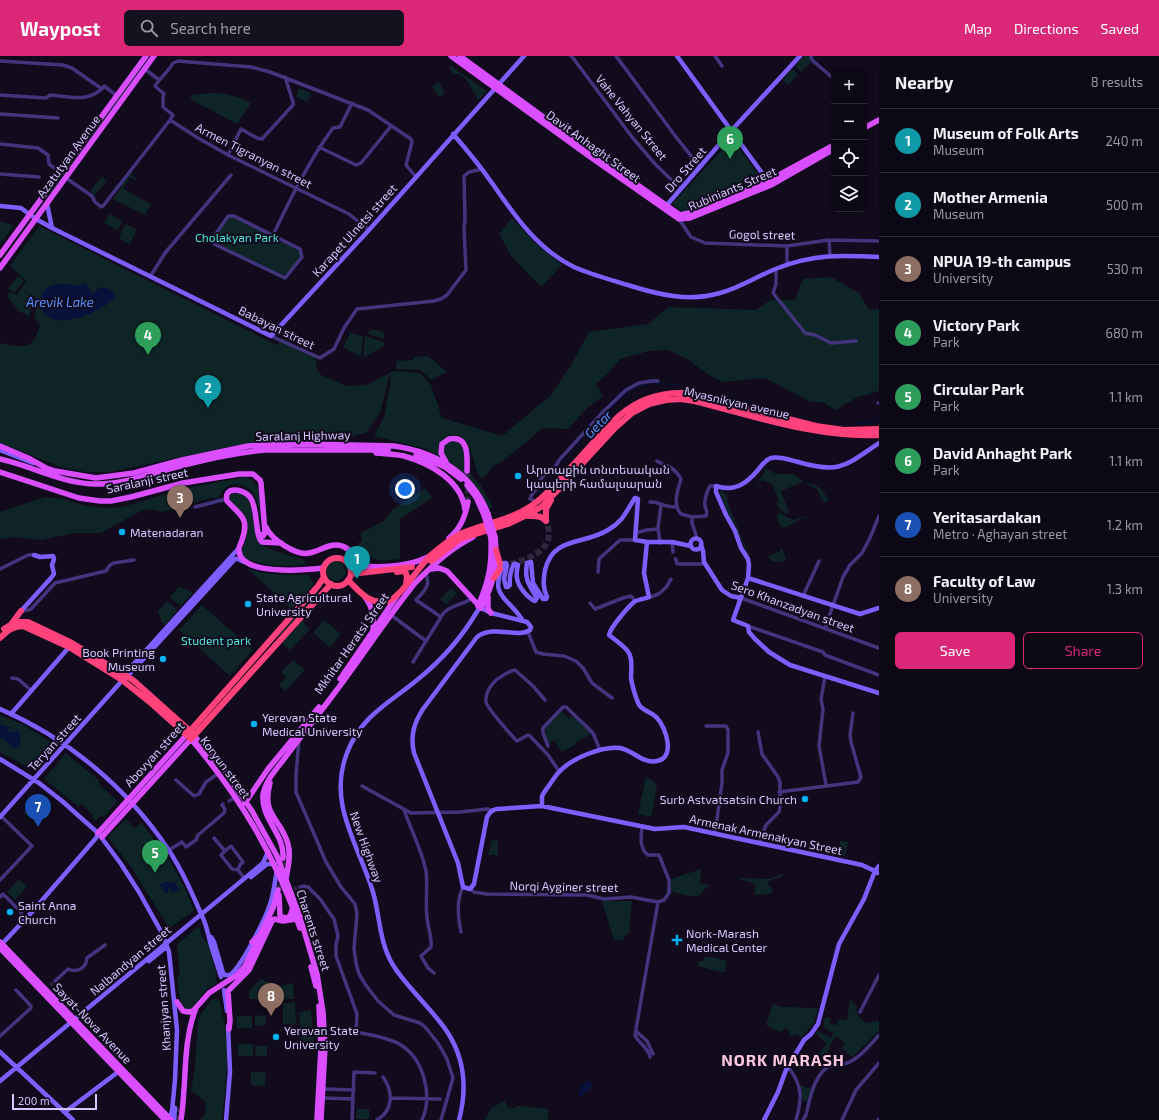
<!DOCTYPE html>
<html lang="en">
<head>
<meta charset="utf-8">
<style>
  :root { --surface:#0d0816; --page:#16111f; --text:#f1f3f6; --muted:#9a9aa1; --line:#2d2935; --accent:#db2777 }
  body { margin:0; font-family:"Exo 2","Noto Sans Armenian",sans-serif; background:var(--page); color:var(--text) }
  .controls { position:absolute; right:12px; top:12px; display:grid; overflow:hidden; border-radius:6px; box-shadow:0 2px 6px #0003 }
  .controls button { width:36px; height:36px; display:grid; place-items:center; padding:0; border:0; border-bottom:1px solid var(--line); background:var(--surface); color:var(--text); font:20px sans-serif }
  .scale { position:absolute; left:12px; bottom:10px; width:85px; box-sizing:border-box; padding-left:4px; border:2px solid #d7c7ff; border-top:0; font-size:11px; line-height:14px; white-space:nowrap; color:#d7c7ff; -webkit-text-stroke:3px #110b1d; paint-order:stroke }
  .you { position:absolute; left:405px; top:433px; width:14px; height:14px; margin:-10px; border:3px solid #fff; border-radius:50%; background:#1a73e8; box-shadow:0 0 0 6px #1a73e833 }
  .badge { display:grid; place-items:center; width:26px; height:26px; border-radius:50%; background:var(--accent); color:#fff; font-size:13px; font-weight:700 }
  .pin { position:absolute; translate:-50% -33px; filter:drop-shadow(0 1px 2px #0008) }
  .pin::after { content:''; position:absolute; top:21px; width:14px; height:12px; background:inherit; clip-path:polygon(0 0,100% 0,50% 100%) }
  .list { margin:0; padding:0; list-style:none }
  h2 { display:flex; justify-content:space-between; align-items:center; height:52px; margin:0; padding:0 16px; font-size:17px }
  h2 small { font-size:13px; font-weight:400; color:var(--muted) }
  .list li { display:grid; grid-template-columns:26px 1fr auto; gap:12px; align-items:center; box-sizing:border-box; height:64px; padding:0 16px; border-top:1px solid var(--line) }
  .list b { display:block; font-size:15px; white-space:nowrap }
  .list p { margin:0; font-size:13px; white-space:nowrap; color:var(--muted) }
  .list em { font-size:13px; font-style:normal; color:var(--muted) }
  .actions { display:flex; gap:8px; padding:12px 16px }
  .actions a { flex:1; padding:9px 0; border:1px solid var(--accent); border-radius:6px; text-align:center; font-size:14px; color:var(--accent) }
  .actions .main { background:var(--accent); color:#fff }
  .icon { flex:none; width:22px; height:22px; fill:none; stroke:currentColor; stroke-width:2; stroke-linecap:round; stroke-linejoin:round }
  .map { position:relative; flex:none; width:879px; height:1064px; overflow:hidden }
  header { display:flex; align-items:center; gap:24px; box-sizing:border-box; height:56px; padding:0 20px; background:var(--accent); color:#fff }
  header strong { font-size:19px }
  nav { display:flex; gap:22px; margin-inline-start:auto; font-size:14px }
  .search { width:280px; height:36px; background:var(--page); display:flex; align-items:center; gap:10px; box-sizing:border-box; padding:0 14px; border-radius:6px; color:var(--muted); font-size:15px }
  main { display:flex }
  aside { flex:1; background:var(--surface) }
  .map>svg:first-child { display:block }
  .green { fill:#0e2427 }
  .water { fill:#07113a }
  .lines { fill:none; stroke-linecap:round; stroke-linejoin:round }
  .stream { stroke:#07113a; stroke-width:1 }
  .street-tunnel { stroke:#2f273f; stroke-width:3.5; stroke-dasharray:3.5 2; stroke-linecap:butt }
  .primary-tunnel { stroke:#2f273f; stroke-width:5.5; stroke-dasharray:5.5 3; stroke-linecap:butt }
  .highway-tunnel { stroke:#2f273f; stroke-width:6; stroke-dasharray:6 3; stroke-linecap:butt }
  .street { stroke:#43347e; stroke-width:3.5 }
  .secondary { stroke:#7e5eff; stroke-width:4.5 }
  .primary { stroke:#db4eff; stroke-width:5.5 }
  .highway { stroke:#ff427c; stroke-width:6 }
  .primary-bridge { stroke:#db4eff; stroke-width:5.5 }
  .poi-dot { fill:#00b0f2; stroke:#110b1d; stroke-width:1.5 }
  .labels { text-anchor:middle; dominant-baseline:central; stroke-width:4; stroke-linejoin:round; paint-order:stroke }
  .street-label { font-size:12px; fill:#d7c7ff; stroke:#110b1d }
  .park-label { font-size:12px; fill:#50e3d7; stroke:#110b1d }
  .poi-label { font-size:12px; fill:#d7c7ff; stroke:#110b1d; text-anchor:start }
  .water-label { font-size:13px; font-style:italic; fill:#5593ff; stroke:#110b1d }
  .district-label { font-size:16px; font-weight:bold; letter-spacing:1px; fill:#ffc9e2; stroke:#110b1d }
</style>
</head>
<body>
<header>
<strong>Waypost</strong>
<div class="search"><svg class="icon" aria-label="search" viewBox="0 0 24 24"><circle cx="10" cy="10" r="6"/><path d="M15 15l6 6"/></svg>Search here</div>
<nav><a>Map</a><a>Directions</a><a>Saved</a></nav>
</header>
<main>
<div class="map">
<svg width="879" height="1064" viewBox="0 0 879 1064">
  <rect width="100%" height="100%" fill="#110b1d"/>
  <path class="green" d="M804,0H813L809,4L811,6L801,16L795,10Z
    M451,10L487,35L478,44C472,34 466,16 453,18L449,11Z
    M792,13L798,18L788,29L782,24Z
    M138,15L139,16L88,87L86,86Z
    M439,26L445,38L439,41L432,30Z
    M299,32L311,37L308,46L296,41Z
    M212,37C226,37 238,40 251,47L237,68L190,43L192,39Z
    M732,83L762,123L754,129L683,156L681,155L672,148Z
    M83,91L84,92L48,142L46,141Z
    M130,117L136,122V124L130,121L123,133L151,148L145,159L113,143Z
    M102,121L107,125L95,139L90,135Z
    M109,158L122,165L118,174L104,167Z
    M233,161L300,194V201L286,218L281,219L216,187L215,183L228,162Z
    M512,162L535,187L562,209L541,231L512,201L499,178Z
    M0,165L10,168L13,171L0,188Z
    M125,168L137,173L130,188L119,183Z
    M39,170L277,289L280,285L315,302L317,313L321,319L347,330L366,329L390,317L380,357L366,377L330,385L258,387L234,390L110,416H85L61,411L0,387V287C24,291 32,296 40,269L34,260L37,248L32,246L29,262L27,259L18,255L16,251L7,240L10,236L17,239L26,225L10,210Z
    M18,220L24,225L14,237L8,233Z
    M831,221L859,237L869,254L879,253V335L858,341L835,354L823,346H811L765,322L723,326L709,319L687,303L668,294L649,295L620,303L607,318L596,328L603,340L587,352L568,373L543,372L502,406L493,410L483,423L479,419C475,411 471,390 465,384C454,371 434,385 439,401L426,393L374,380L384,361L391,326L390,316L395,315L420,317L431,329L442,362L502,380L550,340L571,309L589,276L648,268L669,251L756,254L770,244H795L803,223Z
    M371,273L383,276L385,283L368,278V276Z
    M350,277L363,280L361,301L343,291Z
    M365,280L384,286V290L363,302Z
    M428,300L447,316L431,324L420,314L396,313L397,305L413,304L414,301Z
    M456,384L463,389L468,415L481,430L493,451L488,453L444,402L443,390L447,386Z
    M766,413L777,418H794L803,426L815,429L822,434L829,444L824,447L817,433L803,426L781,435L789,457L787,458C781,455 779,453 776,447L779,446L772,428L762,424L757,429Z
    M245,421C264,426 260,449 261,465C259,457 258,444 253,437C245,426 225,424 220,440L217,442H211L162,456L149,453L141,455L101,477H76L41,484L15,481L0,483V456L45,441L63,443L87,450L106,452L122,451L187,432Z
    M425,432L432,442L400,463V503C380,506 369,506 357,488L362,485L361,477L384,465L393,453Z
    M721,434H724L723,437L727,438L728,448L747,495L750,498L748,499L735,470L731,465L720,438Z
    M235,436C253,440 254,453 255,470C255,476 255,480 258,485C265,494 291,500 302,503L305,505V508L302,509C282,510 260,511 242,500C241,493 245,488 246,482C249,465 239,458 230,446C228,441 229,438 235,436Z
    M780,457L793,464L803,460L808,462L806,464L804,461L787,471H781L776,460Z
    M782,492L786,503L783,506L772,505L768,500L779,496Z
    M326 515a10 10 0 1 1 20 0a10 10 0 1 1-20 0Z
    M247,512C267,520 288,519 309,519L314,528L291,553Z
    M179,531L188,534L193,537L180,550L170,541Z
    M451,532L457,537L446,549L440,543Z
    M318,534H319V536L279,581L277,580Z
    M167,545L178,554L165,569C160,565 161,560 157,556Z
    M202,549L253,594L230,620L179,574Z
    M303,564L305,566L304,568L310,573L290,594L282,587Z
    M324,564L341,578L330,591L313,577Z
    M293,604L305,614L285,635L279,629L286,621L281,616Z
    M560,654L569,663L574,659L592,678L576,686L575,689L562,696L555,686L557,685L556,684L548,688C541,669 548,668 560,654Z
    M0,659L24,669L56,689L33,714L0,696Z
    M66,697L99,724V728L117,745L104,761L101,759L96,765L91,761L93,759L81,748L79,751L44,723Z
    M646,721L652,724L657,730L651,761L638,758Z
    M35,744L47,752L41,755L37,752L28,761L23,757Z
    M126,763L135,772L141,766C162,792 184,823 194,855L169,872L131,811L108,782L110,778Z
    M492,784L498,785V799H488Z
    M840,785L848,786L845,800L838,799Z
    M701,813L700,828L711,829L707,831L699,840H688L670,835L671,823Z
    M782,818L783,820L767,826L773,834L770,838L755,839V828L737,822L769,823Z
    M19,823L27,831L15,844L7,836Z
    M602,845H632L629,877L624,880L623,884H614Z
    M199,870L202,881L208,887L217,919L215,920L217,927L208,932L190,954L183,952L180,945L177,921L180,920L177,888Z
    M704,901H713L729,906L726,907L725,916H721L698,910L699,905H703Z
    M261,923L269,927L270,931L263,936L262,943H249V935Z
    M293,927L294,943H281V939L276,931Z
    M217,942C221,946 221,951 222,956C231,992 226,1028 222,1064H200L205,1059L206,1046L191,1035L195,1011L198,966L200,960L210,945L213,943Z
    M850,943L857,950C855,959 860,962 866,967L879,965V975L852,1001L841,992L845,987L836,980L830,990V994L826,997L827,999L820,1004L816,1001L826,988L816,977L817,975L831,982L833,977L823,971L825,961L831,962L830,968L837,969L838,963L847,964Z
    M295,946L296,968H283V947Z
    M773,948L783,951L818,952L814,967L801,982L798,978L791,981L787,972L779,976L766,969Z
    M311,954L313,976L301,977L299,956Z
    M266,959V969L255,970V960Z
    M236,960H252V972H237Z
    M314,980V987L302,993L301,981Z
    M238,988H253V1000H238Z
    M255,990H267V1000H256Z
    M251,1016H266L265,1030L251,1029Z
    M800,1029L808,1032L811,1031L808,1046L803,1045Z
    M505,1045L507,1051L513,1052L519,1050L548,1053V1064H485L491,1052Z
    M357,1053H369V1063H356Z"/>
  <path class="water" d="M85,227L92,237C102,230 103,229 114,236L115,241C105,254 68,269 52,263C37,257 36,235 52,229C59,226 68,229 76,229C80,229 82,228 85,227Z
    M0,668L13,672V674L9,672L8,675L12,677L13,675L15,676L16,674L19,675L21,688L16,693L6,686V684L0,682Z
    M167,825L171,827L174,826L179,833L172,837L170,832L168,833L169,836L166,838L160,829Z
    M590,1024L592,1029L591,1033L586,1035L582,1040H578C580,1033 582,1026 590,1024Z"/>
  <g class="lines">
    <path class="stream" d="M729,341L735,343
      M833,367L838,368
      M854,368L879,365
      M536,440C560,413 581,384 605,358C613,349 622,339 633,333C647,326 662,327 678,329"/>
    <path class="street-tunnel" d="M294,833L300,831
      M50,929L55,925"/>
    <path class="primary-tunnel" d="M467,415L468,446
      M278,834L282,815L283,802
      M175,1064L180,1053"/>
    <path class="highway-tunnel" d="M502,510C524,505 559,496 546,465"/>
    <path class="street" d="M571,0L573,2L632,81L655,108L681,133
      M616,0L676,81L700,111
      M715,0L722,10
      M811,0L812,4L834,23
      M0,5L63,9L72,12L102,33
      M145,13L159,24
      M0,39L46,42L50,39C68,40 90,48 104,30L117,40
      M0,58L58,62
      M0,88L38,92L48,99L49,108L61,117
      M319,91L356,109L361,107L391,70
      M228,99L241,73L257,82L262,83L293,49V46L285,21
      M0,118L39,121
      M66,122L92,140L95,146L101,151L103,150L170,64
      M228,160H234L300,193L302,201L285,222L214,188L213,182Z
      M679,163L691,181L705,187L787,190L829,184L879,185
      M369,174L349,158L228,99L198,82L170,64L173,59L163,51V42L164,38L155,30C160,22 168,16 173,7L178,5L251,11L270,16L368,54L411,83L412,86L406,109L416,121
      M273,179C291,142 308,106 333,72L340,71L352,47
      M829,184L830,199
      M787,190V208
      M776,213V228L773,237L805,277L815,279L831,287L856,285
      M150,221L165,197L231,119
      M271,280L320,302L334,293L344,272L357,253L434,245L441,243L447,239L466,214L464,172L465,164L464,120L469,116L482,113
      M878,347H879
      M657,405C667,411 674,410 681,423C678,433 672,449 681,458L692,461L706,460C708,455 706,454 705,450C704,444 707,435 710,430H716
      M537,446L530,443L531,440L538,431V427L544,419L552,416L560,403L603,356L626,334L639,327L651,325H658
      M650,446C658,445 665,452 676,451
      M195,451L226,443
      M692,461V467L697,482
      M635,477L647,474L658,473
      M672,486L673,496
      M660,487L658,472L661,449
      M675,503H676L677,508H705
      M0,513L28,499H34
      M598,516L599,503L620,484H635
      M803,540L819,505
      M649,541C659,540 667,532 671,523
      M741,542L879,592
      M590,547L595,553L623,542L631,540L635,545
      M21,555L28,554L31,553L55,527L106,515L110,509L114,507L134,504
      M391,559L426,585
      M441,561C446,550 462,549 471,543
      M748,570L823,596L825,599L879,619
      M825,572L843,521L850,509L862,497L870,482L879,460
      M528,576L536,596L543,598L564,600L576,605L583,612L592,627L612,642
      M413,606L441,561L416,544C424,535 432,529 425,516
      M825,621L821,643L823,653L819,690L826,729
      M12,622L18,623L32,635
      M545,644L533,630L515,614C508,615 502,620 496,624C490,630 485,637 486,646C487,652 512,680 517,685L528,679L530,680L548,699L559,715
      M706,670H726L728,674V697L722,714V727L715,777
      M758,676L762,698L778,721L780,726V751L779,756L766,769L759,787
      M299,683L296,719V736L326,806L341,831L355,848L357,858L354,892L356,907L359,918L365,928L378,945L394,959L420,967L425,971L438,987L447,1003L453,1022L441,1064
      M548,690L543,677V672L563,651H566L588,672L593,677L600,694
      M176,724L194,740L199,738L206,726L219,717
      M362,730L411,757L461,756L487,753L492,754
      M779,736L858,726L861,721L851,686L850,679L853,657
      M229,745L236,741
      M404,754C411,774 422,795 426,815C428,830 425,846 427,861C428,872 432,881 431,891L421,900L428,912L434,917
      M214,782L225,795L221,799L232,813L238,814
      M169,794L182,786L186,791L196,784L198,779L224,757L225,753L222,749L223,748
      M225,795L231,790L243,806L240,809L238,814L244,822
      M0,824L32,790L1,760
      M300,831L304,830L308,831L320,843L334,863L338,880L336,889V900L357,958L356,976C370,979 388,981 401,989C424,1004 433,1039 422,1064
      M471,833L474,836L486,838L587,839L604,843L631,841L658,846L664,844L669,837V824L659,799H648C639,792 641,781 642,771
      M0,841L3,838L21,856L24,866
      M461,876C458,861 456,845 463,831
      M55,925L68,913C78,917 86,912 87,902L105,889
      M860,956L879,919
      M636,975L647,985L653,998
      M0,980L31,952V950L16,934
      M650,1001C648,991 638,987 635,979L658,846
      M788,1011C803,1029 802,1043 796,1064
      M323,1033L354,1034
      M323,1042L353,1043
      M391,1042L440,1043
      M352,1064L354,1016L375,1017
      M377,1064C394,1054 393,1035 383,1021
      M803,1064L806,1059C810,1043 812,1027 824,1014C830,1007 839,1010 847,1007C860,1002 870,989 879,979
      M842,1064L856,1034L879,1007
      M878,1064L879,1063"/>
    <path class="secondary" d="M677,0L770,128
      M453,78C467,94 480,110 492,127C515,160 537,193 574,211C592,219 612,224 631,230C660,239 690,246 720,237C740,232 759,219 778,212C814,198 841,199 879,201
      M47,148L52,172
      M0,150L21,152L36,163L52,172L271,280L369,174L524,0
      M666,150L731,75L800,0
      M0,394L33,407
      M690.5 488a5.5 5.5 0 1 1 11 0a5.5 5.5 0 1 1-11 0Z
      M701,489L703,495L704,506L722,534L731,540L741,542
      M748,522L749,509L748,503L741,492L735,475L726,459L716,436V430C735,436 746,428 758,414C762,409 765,404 771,402C780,400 790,404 798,406C840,418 845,410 879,387
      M879,552L860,558L748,522L733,564L748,570L749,576L755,583L769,596L790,609L879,637
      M21,555L51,522L54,518L52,509L54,503L53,500L40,501L34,499
      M523,565C508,540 488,542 504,507H506L507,509L504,523L506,531H508L510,529C509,521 510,516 514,508H516L518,509C517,514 516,518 517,522C518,531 528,542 535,545L537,542C529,529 524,523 527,507L531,506L533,527L543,543H546L547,541C543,532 543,525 545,514C553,480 584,489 608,474C624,465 626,455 635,442L638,443L635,484L647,486H672L691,490
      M126,622L235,503H238L244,506
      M0,653C68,682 127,732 168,793C182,814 192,837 202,860C207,870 208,879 211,889C214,900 218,910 221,921
      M11,658L70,590
      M0,703L39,727L62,745L98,777L121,808L139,836L163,879L169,896L177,974L175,1024L172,1055L169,1064
      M542,750C542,747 542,743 542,741C543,736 548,732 550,728C553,724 556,719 559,716C572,702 602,690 620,692C633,694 642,708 657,705C676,702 666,671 657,662C653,657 644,655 640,650C637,647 631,626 631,621C631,613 633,605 629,597C625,590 615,584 609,579C610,572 628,551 634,546C638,543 645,543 649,541L644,517L647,486
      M0,761L119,628L130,612L238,493
      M251,821L267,808H275
      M211,881L214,886L223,917L225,919H230C242,910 267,860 271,845C274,835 275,824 277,814
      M0,890L31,857L96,782L98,777
      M149,905L165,892
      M224,934L227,955
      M0,996L73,1064
      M0,1025L263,807L268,796
      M65,1056L118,1016
      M174,1064L175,1052
      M226,1064L230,1016L228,970
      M459,1064C467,1034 465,1004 448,977C439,963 426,950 415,937C407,928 399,919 393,909C379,886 380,860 373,836C359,789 327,748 347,697C361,660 388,648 417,624C441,605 462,581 478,554L481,552L491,557L527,566L531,571L530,574C516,583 495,568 477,581L423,653C414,667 410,680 414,697L458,807L463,831L470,833L474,828L487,761C490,756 492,754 497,753L542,750L655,773L684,771L862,809L879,817
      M764,1064L778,1036L786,1014L804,984L811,978L818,968L839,888L864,843L875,815L879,810"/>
    <path class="primary" d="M451,0L589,100L679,163L690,162L771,129L834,93
      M460,0L591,96L680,159L689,157L768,125L834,89
      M864,72L879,64
      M0,199L146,0
      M0,212L154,0
      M0,390L28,402L46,412L55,415L96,422L134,417L182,404L248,390L265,389L307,388L394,390C436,396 472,417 488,458
      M376,397C386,398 395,398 404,400C430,407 462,425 465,454
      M416,399L445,411L461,423
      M0,403C32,410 61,427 94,428C120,429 144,420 169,413C200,405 232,397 265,394H388
      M446,406L441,397L442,388L449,383C470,379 467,402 467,415
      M0,416L79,442L100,445H111L131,441L183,427L239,418H253L260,424L261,427L265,477L263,480L258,477
      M467,429L476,441L484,459
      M266,471C271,483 296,500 309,497C321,495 330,486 342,490C352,493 357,505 367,509
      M449,482C461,472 465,461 468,446
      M281,487L262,486C254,478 259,454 250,441C244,433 223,429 227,445C240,459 250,462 242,484C241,488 238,491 239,495C241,520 306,514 323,512
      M352,497V503L349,509C374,512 407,512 430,500
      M431,513L439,512L447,515L481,552C494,528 498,508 495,481
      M365,541C373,552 374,561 373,574
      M488,541V553L491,557
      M478,550C489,525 492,509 491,482
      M340,623L397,540
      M270,727C261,760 281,762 288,788C291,799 288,812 286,823
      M245,747L268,713L319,651
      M98,777L190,675L224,714L252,755L277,800L300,861L317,918L323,956L325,991L321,1064
      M102,781L191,683C240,741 275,799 300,872
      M283,802C285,778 261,764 263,739C265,725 276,714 284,703C301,680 319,658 336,635C363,599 387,562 415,527C433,509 451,492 473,481
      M279,839L280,860C287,864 291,861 292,854
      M0,886L171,1064
      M252,886L260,879
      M0,892L165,1064
      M311,911L316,930
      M177,946L183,955L189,956L193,955L209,937L237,919L245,910L273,852L278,834
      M229,973L230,965L228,935L249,914L272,865L274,863L283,865L296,863
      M181,1064C187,1027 182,987 196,952
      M317,1064L321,992L319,950"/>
    <path class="highway" d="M528,460C535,460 541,459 546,465
      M546,465V453L551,444
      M496,494L500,508
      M323 516a14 14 0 1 1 28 0a14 14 0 1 1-28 0Z
      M431,505L460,483L508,468L531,457L541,451L557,435L615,372L632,357L649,348L666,344L681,343L694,345C755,360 816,382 879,379
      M397,516L403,515L406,517L407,521L406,528
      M351,518L412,511
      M494,522L500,513
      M348,524C359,535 370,550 388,545C401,541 419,510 431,499C439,492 449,484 458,479C482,468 509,465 531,450C542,443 551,433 560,423C580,402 599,379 620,359C639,343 660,336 685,337L816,370L844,374L879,373
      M12,567L21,555
      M4,573L15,566H28L72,587L133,624L190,675L318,530L324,521
      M0,582C7,575 13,570 23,570L69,591L122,624L152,648L191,683L331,528"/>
    <path class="primary-bridge" d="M488,458L495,481
      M484,459L491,482"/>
  </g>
  <g class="poi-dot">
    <circle cx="518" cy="420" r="4"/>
    <circle cx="122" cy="476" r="4"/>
    <circle cx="248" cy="548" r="4"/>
    <circle cx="163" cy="603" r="4"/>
    <circle cx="254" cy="668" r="4"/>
    <circle cx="805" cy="743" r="4"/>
    <circle cx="10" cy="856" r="4"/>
    <path d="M675 878h4v4h4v4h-4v4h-4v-4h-4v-4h4z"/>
    <circle cx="276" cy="981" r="4"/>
  </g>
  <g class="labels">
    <g class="street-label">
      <text transform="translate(632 61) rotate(51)">Vahe Vahyan Street</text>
      <text transform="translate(594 90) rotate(36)">Davit Anhaght Street</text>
      <text transform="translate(254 99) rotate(27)">Armen Tigranyan street</text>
      <text transform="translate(68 100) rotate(-54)">Azatutyan Avenue</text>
      <text transform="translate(685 113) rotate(-49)">Dro Street</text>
      <text transform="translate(732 132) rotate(-23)">Rubiniants Street</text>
      <text transform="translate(354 174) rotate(-48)">Karapet Ulnetsi street</text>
      <text transform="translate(762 178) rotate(1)">Gogol street</text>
      <text transform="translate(277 271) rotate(26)">Babayan street</text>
      <text transform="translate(737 346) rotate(13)">Myasnikyan avenue</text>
      <text transform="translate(303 379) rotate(-1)">Saralanj Highway</text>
      <text transform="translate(147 424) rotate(-12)">Saralanji street</text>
      <text transform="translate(793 550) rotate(20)">Sero Khanzadyan street</text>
      <text transform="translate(351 587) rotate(-55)">Mkhitar Heratsi Street</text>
      <text transform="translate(54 686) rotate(-48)">Teryan street</text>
      <text transform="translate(154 698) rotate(-48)">Abovyan street</text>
      <text transform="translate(226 711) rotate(53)">Koryun street</text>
      <text transform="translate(766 778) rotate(12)">Armenak Armenakyan Street</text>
      <text transform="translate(367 791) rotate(70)">New Highway</text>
      <text transform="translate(564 830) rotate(1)">Norqi Ayginer street</text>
      <text transform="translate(314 874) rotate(72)">Charents street</text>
      <text transform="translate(130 904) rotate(-40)">Nalbandyan street</text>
      <text transform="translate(163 952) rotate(-94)">Khanjyan street</text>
      <text transform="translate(93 967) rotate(46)">Sayat-Nova Avenue</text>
    </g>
    <g class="park-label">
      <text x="237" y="181">Cholakyan Park</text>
      <text x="216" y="584">Student park</text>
    </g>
    <g class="poi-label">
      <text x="526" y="413">Արտաքին տնտեսական<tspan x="526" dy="14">կապերի համալսարան</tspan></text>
      <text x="130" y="476">Matenadaran</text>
      <text x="256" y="541">State Agricultural<tspan x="256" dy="14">University</tspan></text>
      <text x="155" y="596" text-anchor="end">Book Printing<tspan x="155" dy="14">Museum</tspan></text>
      <text x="262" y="661">Yerevan State<tspan x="262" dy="14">Medical University</tspan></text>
      <text x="797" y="743" text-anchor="end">Surb Astvatsatsin Church</text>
      <text x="18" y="849">Saint Anna<tspan x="18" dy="14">Church</tspan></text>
      <text x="686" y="877">Nork-Marash<tspan x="686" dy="14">Medical Center</tspan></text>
      <text x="284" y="974">Yerevan State<tspan x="284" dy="14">University</tspan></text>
    </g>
    <g class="water-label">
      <text x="60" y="246">Arevik Lake</text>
      <text transform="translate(598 368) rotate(-46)">Getar</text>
    </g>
    <g class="district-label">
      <text x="783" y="1003">NORK MARASH</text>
    </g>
  </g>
</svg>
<div class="controls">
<button>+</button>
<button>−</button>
<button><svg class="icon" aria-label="locate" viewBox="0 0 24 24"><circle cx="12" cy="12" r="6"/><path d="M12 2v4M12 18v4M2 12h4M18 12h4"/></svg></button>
<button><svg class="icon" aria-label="layers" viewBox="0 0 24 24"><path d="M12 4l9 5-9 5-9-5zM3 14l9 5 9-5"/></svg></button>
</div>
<div class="scale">200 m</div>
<div class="you"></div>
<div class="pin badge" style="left:357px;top:523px;background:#0f9aa8">1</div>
<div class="pin badge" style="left:208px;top:352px;background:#0f9aa8">2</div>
<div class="pin badge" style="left:180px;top:462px;background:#8d6e63">3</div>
<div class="pin badge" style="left:148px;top:299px;background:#2e9e5b">4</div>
<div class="pin badge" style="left:155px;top:817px;background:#2e9e5b">5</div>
<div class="pin badge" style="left:730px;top:103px;background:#2e9e5b">6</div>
<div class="pin badge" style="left:38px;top:771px;background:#1a4fb4">7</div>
<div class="pin badge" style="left:271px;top:960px;background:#8d6e63">8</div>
</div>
<aside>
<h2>Nearby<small>8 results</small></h2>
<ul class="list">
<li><span class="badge" style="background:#0f9aa8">1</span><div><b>Museum of Folk Arts</b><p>Museum</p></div><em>240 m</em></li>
<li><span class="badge" style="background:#0f9aa8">2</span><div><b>Mother Armenia</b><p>Museum</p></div><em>500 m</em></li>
<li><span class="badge" style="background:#8d6e63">3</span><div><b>NPUA 19-th campus</b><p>University</p></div><em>530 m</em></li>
<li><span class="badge" style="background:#2e9e5b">4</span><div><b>Victory Park</b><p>Park</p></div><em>680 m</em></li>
<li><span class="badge" style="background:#2e9e5b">5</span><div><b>Circular Park</b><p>Park</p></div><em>1.1 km</em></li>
<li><span class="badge" style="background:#2e9e5b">6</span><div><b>David Anhaght Park</b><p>Park</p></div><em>1.1 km</em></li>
<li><span class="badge" style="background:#1a4fb4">7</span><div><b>Yeritasardakan</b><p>Metro · Aghayan street</p></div><em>1.2 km</em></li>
<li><span class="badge" style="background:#8d6e63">8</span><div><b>Faculty of Law</b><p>University</p></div><em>1.3 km</em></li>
</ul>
<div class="actions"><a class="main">Save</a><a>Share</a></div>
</aside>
</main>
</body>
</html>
